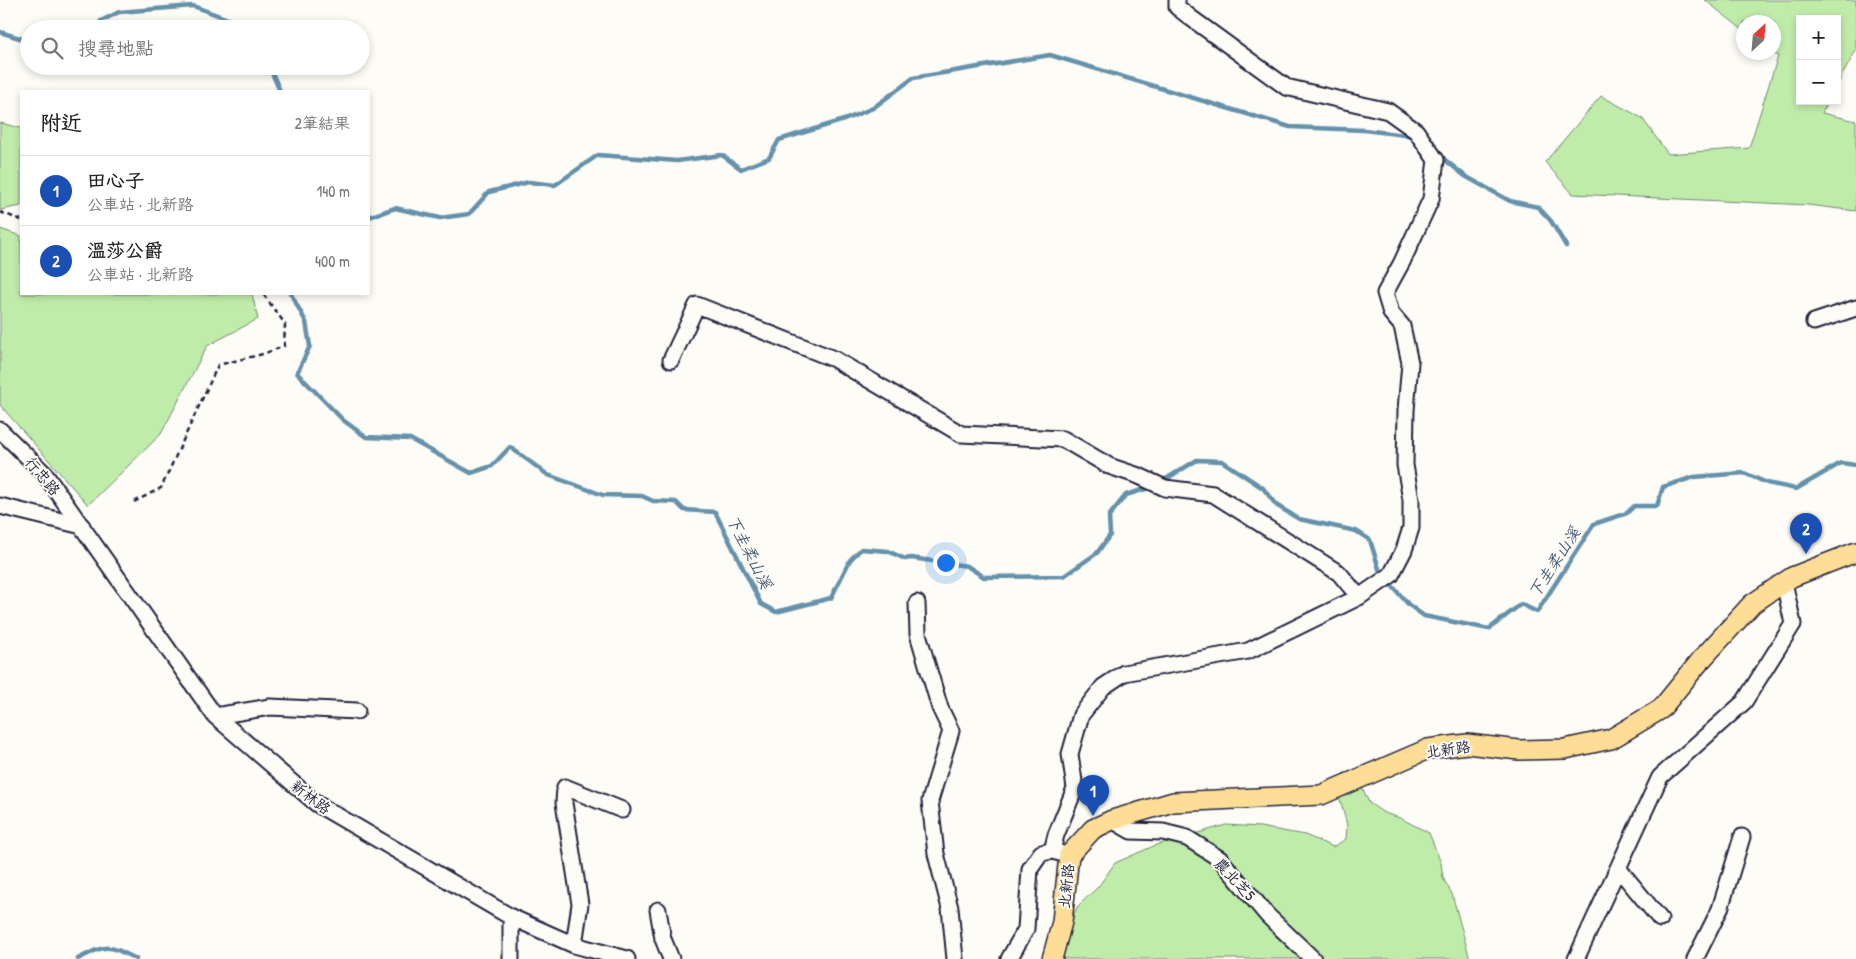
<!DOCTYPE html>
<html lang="zh-TW">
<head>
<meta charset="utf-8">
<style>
  :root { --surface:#fff; --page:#f2f2f2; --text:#222; --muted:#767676; --line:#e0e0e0; --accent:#0b8043 }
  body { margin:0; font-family:"Patrick Hand","LXGW WenKai TC",sans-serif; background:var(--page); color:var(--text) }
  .controls { position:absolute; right:15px; top:15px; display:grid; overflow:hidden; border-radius:0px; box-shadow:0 2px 8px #0003 }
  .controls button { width:45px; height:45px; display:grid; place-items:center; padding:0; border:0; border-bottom:1px solid var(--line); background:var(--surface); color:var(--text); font:25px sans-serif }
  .compass { position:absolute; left:1736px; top:15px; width:45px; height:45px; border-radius:50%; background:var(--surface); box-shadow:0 2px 8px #0003; rotate:26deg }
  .you { position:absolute; left:945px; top:562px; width:18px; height:18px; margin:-12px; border:4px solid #fff; border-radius:50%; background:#1a73e8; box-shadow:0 0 0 8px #1a73e833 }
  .badge { display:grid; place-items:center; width:32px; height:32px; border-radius:50%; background:var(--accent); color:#fff; font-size:16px; font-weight:700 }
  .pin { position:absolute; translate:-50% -41px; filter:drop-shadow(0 1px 2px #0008) }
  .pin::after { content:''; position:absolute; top:26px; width:18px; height:15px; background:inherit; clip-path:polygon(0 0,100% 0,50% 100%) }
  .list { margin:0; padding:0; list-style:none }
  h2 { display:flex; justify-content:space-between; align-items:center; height:65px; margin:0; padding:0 20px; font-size:21px }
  h2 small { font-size:16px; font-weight:400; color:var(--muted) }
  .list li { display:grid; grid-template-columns:32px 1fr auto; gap:15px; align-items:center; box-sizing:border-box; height:70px; padding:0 20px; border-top:1px solid var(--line) }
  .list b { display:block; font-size:19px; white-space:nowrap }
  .list p { margin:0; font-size:16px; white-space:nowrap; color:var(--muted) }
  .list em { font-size:16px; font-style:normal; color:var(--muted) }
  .icon { flex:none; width:28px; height:28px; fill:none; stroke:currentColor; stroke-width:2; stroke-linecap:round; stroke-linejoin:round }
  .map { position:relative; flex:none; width:1856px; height:959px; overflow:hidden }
  .search { position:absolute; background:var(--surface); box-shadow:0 2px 8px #0003; left:20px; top:20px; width:350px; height:55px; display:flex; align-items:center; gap:12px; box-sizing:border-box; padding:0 18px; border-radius:28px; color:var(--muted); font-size:19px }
  .panel { position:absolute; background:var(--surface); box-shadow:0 2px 8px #0003; left:20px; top:90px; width:350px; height:205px; border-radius:0px }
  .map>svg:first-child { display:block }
  .green { fill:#c0ecaa; stroke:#718772 }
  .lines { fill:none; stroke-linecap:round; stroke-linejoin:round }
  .stream { stroke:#6591aa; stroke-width:4.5 }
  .minor-casing { stroke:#22223b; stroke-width:19 }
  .major-casing { stroke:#22223b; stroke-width:22 }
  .path { stroke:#22223b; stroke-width:2.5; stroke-dasharray:5 4; stroke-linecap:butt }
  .minor { stroke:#fdfcf7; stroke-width:15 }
  .major { stroke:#fedd96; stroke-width:19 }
  .labels { text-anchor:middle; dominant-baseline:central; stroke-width:4; stroke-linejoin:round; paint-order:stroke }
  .street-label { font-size:15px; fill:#22223b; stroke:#fdfcf7 }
  .water-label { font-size:16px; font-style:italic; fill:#445a72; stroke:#fdfcf7 }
</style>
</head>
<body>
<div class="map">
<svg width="1856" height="959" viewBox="0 0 1856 959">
  <rect width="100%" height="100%" fill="#fdfcf7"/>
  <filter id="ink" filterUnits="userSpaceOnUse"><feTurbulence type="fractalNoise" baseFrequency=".02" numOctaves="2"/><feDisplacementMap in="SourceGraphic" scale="10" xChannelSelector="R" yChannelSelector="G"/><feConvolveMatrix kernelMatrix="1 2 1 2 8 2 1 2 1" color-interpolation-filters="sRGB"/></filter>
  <g filter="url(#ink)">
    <path class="green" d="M1705,0H1856V50L1837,85V19H1800V101H1828L1822,113L1856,121V211L1808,205L1573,194L1545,162L1601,96L1642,118L1668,154L1749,148L1778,56L1773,53L1774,22H1744L1743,30Z
      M0,123L21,128V206L0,210Z
      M0,229L21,236V294H252L258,319L207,346L161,434L88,505L0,405Z
      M1344,773L1357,775L1369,803L1384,813L1400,818L1429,833L1441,863L1443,878L1452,894L1470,959H1051L1078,906L1098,887L1115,863L1156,845L1226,825L1260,827L1305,835L1333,847L1346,839L1347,825L1336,785Z"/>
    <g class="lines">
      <path class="stream" d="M96,29L101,21L119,12L193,6L228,19L242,29
        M0,32L29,41
        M269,66L280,91
        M1439,155L1465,176L1510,201L1538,207L1551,221L1566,246
        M369,217L395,208L440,218L469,214L489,192L529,182L555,185L598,155L677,161L722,155L741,169L769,158L779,140L844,120L873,108L913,78L1050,55L1290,127L1364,130L1413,136
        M291,294L306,322L310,346L297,373L343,420L366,437L410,439L471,473L492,466L510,447L548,475L603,495L642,496L653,501L676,502L684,510L715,512L761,604L776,612L831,598L850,560L861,549L888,551L905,559L911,558L967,566L984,577L1064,576L1097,553L1110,535L1109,516L1126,495L1152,487
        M1161,482L1197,460L1222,461L1263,488L1276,505L1299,519L1356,531L1370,540L1380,572L1409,605L1424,616L1489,629L1521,604L1537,612L1594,524L1627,513L1634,506H1657L1663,487L1694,477L1744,473L1767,483L1796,489L1841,463L1856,465
        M78,959C108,944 106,944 136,959"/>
      <g class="minor-casing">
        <path id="minor" d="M1814,322L1856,308
          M671,360L697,305L834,359L961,434L1063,439L1109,466L1139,476L1165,488L1213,494L1339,573L1359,597
          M0,430L44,473L215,716L317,804L511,917L574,945L627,959
          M0,506L82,526
          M917,603L918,634L940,708L951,731L930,801L936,854L950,908L955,959
          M215,716L270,707L357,711
          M1112,820L1131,831L1163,832L1187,838L1220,859L1267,915L1313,959
          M1052,851L1056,835L1075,788L1070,754L1081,715L1103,687L1124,673L1248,651L1359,597L1391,575L1404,550L1411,528V500L1405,465L1406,410L1410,363L1402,326L1391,313L1385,293L1402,262L1431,199L1436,160L1416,131L1388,111L1286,87L1191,18L1177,7V0
          M1618,868L1660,919
          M658,910L663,939L671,959
          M511,917V959
          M574,945L580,904L564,803L565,787L622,810
          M1009,959L1026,929L1030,869L1041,853L1052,851L1060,853
          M1576,959L1660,777L1744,702L1793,624L1784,582
          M1695,959L1720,909L1742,837"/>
      </g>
      <g class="major-casing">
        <path id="major" d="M1052,959L1062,922L1069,855L1093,829L1112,820L1173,802L1321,795L1428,749L1467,744L1519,750L1565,749L1611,739L1661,709L1701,660L1752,604L1792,577L1856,552"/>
      </g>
      <path class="path" d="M0,212L21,220
        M134,502L161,488L218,365L263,354L284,346L285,324L263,294"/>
      <use href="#minor" class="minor"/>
      <use href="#major" class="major"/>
    </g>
  </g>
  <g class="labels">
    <g class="street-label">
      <text transform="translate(43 476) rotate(50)">行忠路</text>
      <text transform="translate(1448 749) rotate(-8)">北新路</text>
      <text transform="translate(311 797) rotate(37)">新林路</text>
      <text transform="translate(1235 879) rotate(47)">農北芝5</text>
      <text transform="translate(1066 886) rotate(-84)">北新路</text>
    </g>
    <g class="water-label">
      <text transform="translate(750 552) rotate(63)">下圭柔山溪</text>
      <text transform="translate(1554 562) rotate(-57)">下圭柔山溪</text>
    </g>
  </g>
</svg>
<div class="controls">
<button>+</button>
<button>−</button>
</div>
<svg class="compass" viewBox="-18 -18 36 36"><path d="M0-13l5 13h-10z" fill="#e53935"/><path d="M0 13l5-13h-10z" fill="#767676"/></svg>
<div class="you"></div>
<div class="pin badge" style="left:1093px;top:816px;background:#1a4fb4">1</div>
<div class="pin badge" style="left:1806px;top:554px;background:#1a4fb4">2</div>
<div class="search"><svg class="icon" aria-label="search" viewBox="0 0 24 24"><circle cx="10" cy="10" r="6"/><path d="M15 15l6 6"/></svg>搜尋地點</div>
<section class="panel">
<h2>附近<small>2筆結果</small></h2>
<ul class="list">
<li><span class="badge" style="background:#1a4fb4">1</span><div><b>田心子</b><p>公車站 · 北新路</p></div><em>140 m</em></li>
<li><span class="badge" style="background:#1a4fb4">2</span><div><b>溫莎公爵</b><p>公車站 · 北新路</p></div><em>400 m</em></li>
</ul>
</section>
</div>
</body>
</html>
